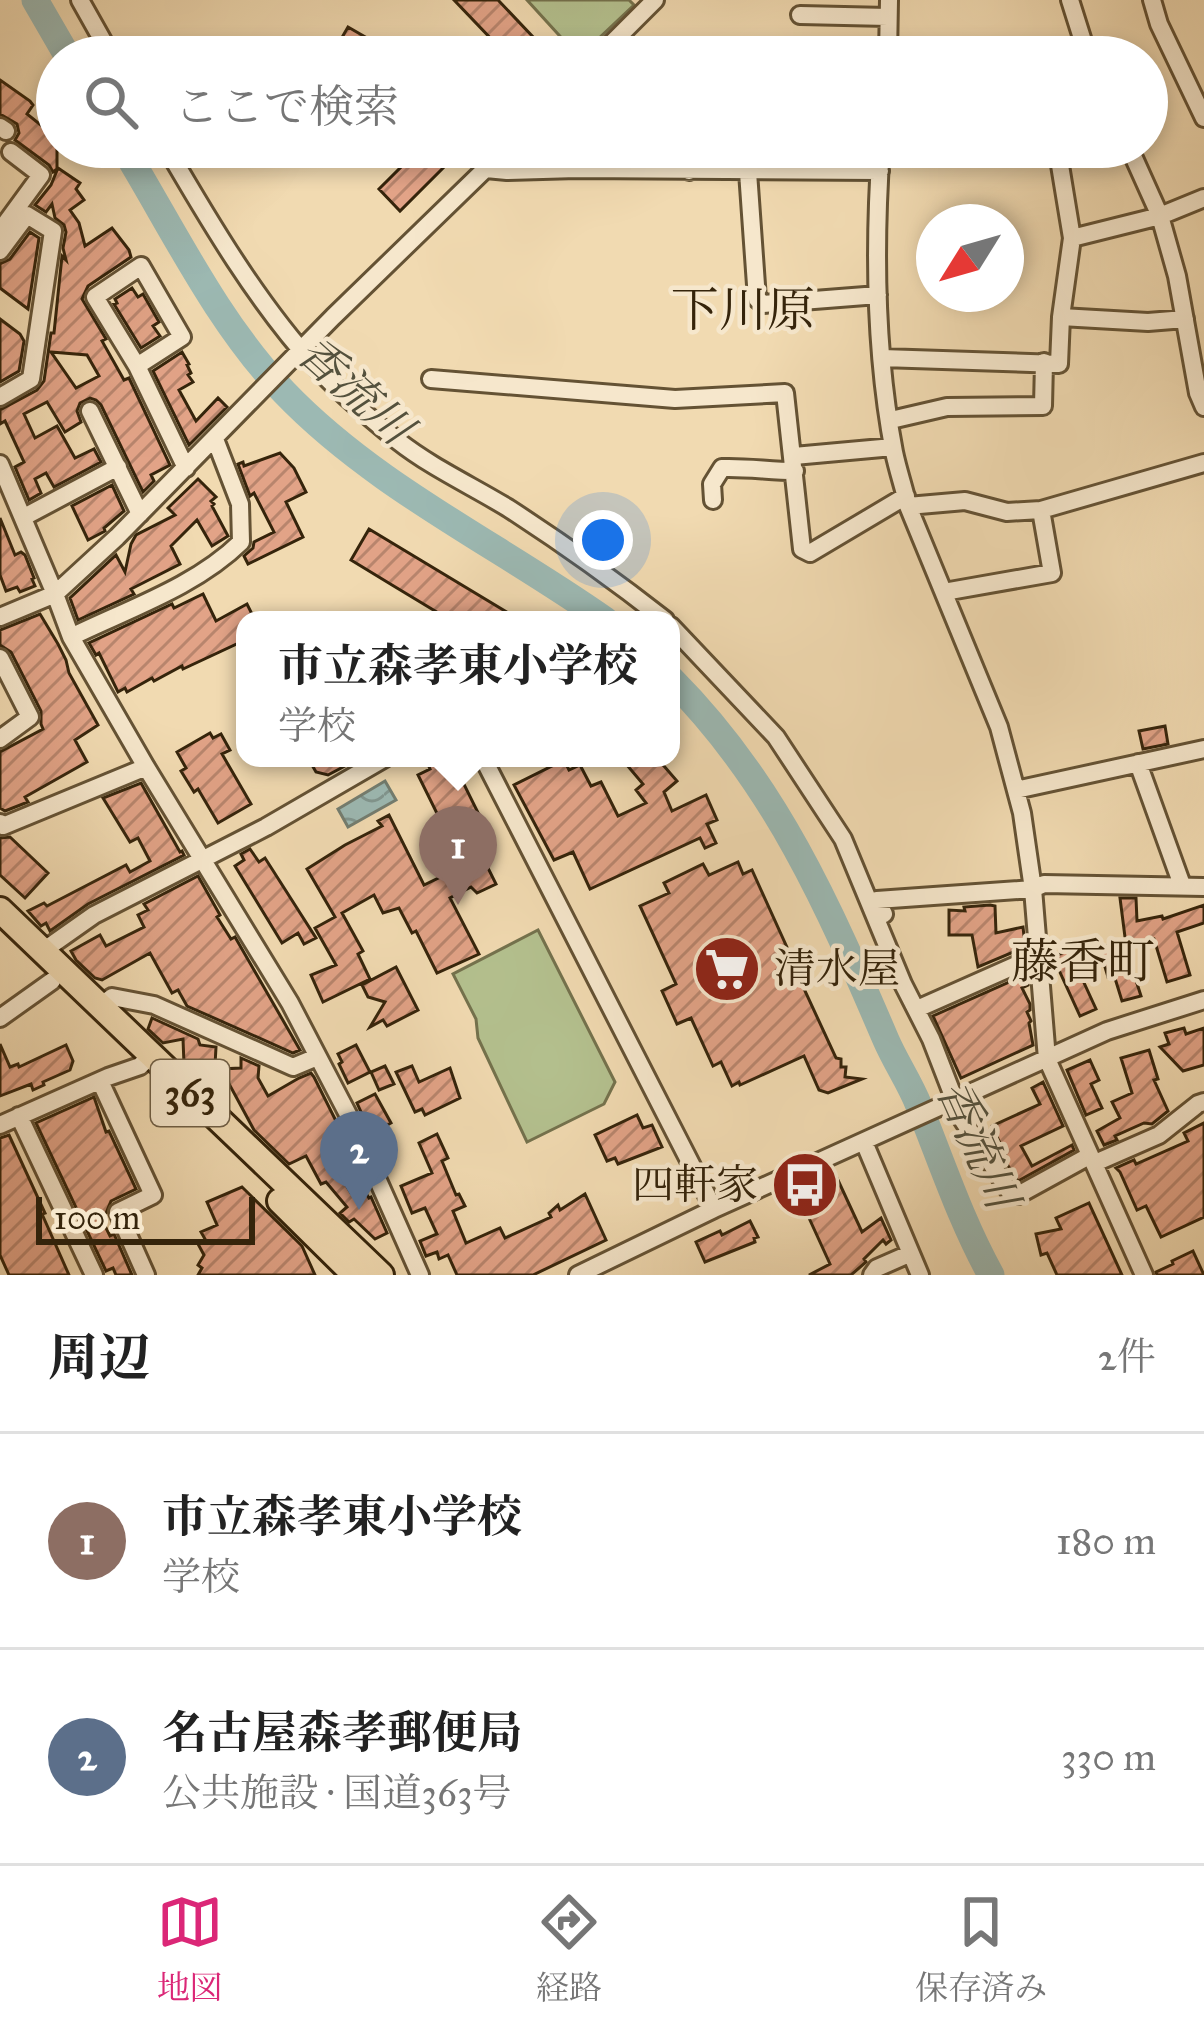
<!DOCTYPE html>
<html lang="ja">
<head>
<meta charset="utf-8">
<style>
  :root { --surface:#fff; --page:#f2f2f2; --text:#222; --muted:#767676; --line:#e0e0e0; --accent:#db2777 }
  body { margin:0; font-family:"IM FELL Great Primer","Noto Serif JP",serif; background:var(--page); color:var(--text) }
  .compass { position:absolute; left:916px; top:204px; width:108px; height:108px; border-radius:50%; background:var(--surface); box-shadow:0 6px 18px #0003; rotate:233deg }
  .scale { position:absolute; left:36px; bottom:30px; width:219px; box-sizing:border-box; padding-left:12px; border:6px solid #35240b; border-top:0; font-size:33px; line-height:42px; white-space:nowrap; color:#35240b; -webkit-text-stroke:9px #f6e7cc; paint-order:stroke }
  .you { position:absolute; left:603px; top:540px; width:42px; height:42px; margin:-30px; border:9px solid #fff; border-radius:50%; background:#1a73e8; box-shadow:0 0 0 18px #1a73e833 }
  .badge { display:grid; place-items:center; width:78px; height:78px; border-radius:50%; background:var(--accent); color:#fff; font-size:39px; font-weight:700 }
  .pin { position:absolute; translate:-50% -99px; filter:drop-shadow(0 3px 6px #0008) }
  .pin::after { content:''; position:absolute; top:63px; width:42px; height:36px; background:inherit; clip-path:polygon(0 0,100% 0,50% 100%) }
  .popup { position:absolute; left:236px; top:611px; width:444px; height:156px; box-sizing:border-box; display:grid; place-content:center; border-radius:24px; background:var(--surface); filter:drop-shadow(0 3px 9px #0005); font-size:39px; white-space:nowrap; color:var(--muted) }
  .popup b { font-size:45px; color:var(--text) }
  .popup::after { content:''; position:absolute; left:50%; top:100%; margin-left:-24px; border:24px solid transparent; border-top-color:var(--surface) }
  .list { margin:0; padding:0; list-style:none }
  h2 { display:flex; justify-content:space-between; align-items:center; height:156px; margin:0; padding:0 48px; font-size:51px }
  h2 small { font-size:39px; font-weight:400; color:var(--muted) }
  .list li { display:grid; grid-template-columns:78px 1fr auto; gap:36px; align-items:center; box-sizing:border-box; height:216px; padding:0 48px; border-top:3px solid var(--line) }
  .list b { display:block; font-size:45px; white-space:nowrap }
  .list p { margin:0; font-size:39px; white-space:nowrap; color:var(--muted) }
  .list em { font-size:39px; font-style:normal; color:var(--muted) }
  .icon { flex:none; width:66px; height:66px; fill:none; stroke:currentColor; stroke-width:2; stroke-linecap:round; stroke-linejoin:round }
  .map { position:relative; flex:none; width:1204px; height:1275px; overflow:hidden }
  .search { position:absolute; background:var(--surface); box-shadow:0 6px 18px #0003; left:36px; right:36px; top:36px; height:132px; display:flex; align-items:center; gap:30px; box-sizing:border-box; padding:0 42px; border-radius:66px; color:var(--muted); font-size:45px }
  .sheet { height:588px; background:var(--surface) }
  nav { display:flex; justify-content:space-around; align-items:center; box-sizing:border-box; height:168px; border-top:3px solid var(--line); background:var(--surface); font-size:33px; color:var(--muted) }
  nav a { display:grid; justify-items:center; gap:6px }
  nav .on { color:var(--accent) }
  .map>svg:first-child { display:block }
  .park { fill:#b4c18f; stroke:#74724d; stroke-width:3 }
  .water { fill:url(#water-waves); stroke:#737d70; stroke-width:3 }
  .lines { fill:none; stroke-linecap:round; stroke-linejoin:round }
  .river { stroke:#9cb9b3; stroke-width:27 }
  .building { fill:url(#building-hatch); stroke:#35240b; stroke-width:3; fill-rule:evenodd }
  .minor-casing { stroke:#645234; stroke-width:22 }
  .highway-casing { stroke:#35240b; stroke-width:30 }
  .minor { stroke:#f6e7cc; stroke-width:16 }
  .highway { stroke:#f1dab1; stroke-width:24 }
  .labels { text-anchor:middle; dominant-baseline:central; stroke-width:9; stroke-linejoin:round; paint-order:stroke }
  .shield { fill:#f6e7cc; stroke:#6f5e45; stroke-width:3 }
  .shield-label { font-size:39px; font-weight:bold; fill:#35240b }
  .poi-label { font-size:42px; fill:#35240b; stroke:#f6e7cc; text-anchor:start }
  .water-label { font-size:45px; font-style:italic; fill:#54513d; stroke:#f6e7cc }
  .quarter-label { font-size:48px; fill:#35240b; stroke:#f6e7cc }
</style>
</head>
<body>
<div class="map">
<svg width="1204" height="1275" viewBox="0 0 1204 1275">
  <defs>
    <pattern id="water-waves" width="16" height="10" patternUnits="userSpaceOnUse" patternTransform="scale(3)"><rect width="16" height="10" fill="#9cb9b3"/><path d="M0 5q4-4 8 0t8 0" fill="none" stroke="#809690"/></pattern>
    <pattern id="building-hatch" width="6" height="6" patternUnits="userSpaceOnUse" patternTransform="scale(3)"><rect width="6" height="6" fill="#e2a387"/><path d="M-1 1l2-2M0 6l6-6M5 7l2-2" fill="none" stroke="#b8856d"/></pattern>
  </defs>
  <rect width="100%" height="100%" fill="#f1dab1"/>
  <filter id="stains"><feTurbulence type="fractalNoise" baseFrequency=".00167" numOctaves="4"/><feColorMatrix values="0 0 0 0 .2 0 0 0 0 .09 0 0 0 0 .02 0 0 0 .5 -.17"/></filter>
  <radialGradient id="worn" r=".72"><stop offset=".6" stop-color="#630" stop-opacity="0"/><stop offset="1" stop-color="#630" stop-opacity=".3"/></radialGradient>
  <path class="park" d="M527,0H629L634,5L579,57Z
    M538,930L615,1082L604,1104L527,1142L478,1038L476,1019L453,974Z"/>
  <path class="water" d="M385,781L396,800L348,827L338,809Z"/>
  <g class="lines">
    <path class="river" d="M35,0L68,57
      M123,147C173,229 217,322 284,392C375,487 499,545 605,620
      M671,679C775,783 829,907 886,1040C896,1063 910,1083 919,1106C942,1163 961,1221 991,1275"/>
  </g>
  <path class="building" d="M454,0H498L552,57H496L488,49L495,43Z
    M348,27L400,57H339L333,53Z
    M0,80L30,101L33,105L27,114L57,138V169L53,172L49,165L15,140L19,133L17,124L0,114Z
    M408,147H464L400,211L379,189L401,167L394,161Z
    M58,168L80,183L76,189L84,200L70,210L79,223L85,246L112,228L129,250L131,257L88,286L82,299L106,339L102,341L124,380L129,378L170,465L151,475L154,481L143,492L101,405L96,400L90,398L80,403L77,411L81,422L65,432L47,402L24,414L35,438L57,426L75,458L94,449L101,462L54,487L46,473L35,479L41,493L29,500L15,467L24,462L5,421L0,424V410L37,390L44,381L51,333H54L62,256L66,260L63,248L66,232L64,225L55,218L52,204L46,212L35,205L51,185ZM51,352L87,355L99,376L76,388Z
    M30,232L39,238L28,309L0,288V264L10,259Z
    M132,288L138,297L143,294L159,322L153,326L160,336L141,348L114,304L117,303L115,299Z
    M0,319L20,334L24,341L19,371L0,382Z
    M182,352L189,364L187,365L191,373L188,375L193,382L179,390L196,421L218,398L227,407L189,445L153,371Z
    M280,453L294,468L306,492L286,502L303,537L248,564L244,556L253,548L254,542L274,532L254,493L250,496L238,464L243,462L244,466Z
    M198,479L216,497L211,501L214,504L212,506L228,536L212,546L197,520L171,546L180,564L131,589L134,594L78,620L70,598L116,555L125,572L131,544L136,535L175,515L168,508Z
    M112,485L124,511L104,528L105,531L88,540L72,506Z
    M0,518L15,555L21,552L25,555L34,578L32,579L35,586L20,592L17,587L6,591L0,575Z
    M369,529L520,620H450L392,585L351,560Z
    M203,594L216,621L247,604L255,620H245V640L183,669L182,666L154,681L152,678L127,692L125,688L118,692L99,653L96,655L89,643L172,604L174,608Z
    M40,614L58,644L66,660L69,673L98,725L75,740L87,762L25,797L28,802L5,811L0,808V752L43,729L41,724V711L11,652L0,645V630Z
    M1165,726L1168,744L1143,749L1139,731Z
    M210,733L213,738L221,734L230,750L222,754L251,804L218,823L198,789L194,792L181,771L186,768L177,752Z
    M308,758H360L328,775L316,772Z
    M436,758H451L494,845L480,852L496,884L477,893L471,887L450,898L479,954L437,973L416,931L412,933L399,908L383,913L374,895L342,913L363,951L358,954L370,979L323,1002L311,975L336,965L315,928L335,917L307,869L345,845L382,826L378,821L389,815L424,885L463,866L418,775L430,769L427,762Z
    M621,758H657L677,781L664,792L672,811L706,795L717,820L707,824L716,843L705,848L700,838L590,889L573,852L554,860L514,785L564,760L569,770L580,765L591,786L601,782L618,816L646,803L636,790L643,784Z
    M141,783L180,852L182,851L184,855L88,904L50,931L46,923L41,926L28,911L44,903L47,906L126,865L130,872L150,861L138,838L130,842L103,798Z
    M10,837L48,873L25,898L0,875V838Z
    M250,849L259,862L265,858L316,938L304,944L298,933L282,943L235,866L244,860L241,854Z
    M738,862L743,874L752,870L790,954L780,958L792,984L800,980L836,1058L841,1059V1067H846L845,1077L862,1079L828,1093L819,1090L804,1056L740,1085L739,1082L732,1086L721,1062L713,1066L691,1018L677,1024L662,991L676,984L640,906L669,893L664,883L703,864L709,875Z
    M198,876L220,915L217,917L231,939L235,937L300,1050L293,1053L187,1006L178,990L172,993L150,953L102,980L95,978L76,960L71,951L100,935L106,946L144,927L138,915L148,910L144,904Z
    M1120,898H1136L1137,921L1162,916L1163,919L1204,905V923L1177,932L1190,975L1167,982L1154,939L1126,945Z
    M990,905L995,906L996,933L1023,927L1025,945L1014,948L1016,951L978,967L972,935H949V910L965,911L964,907Z
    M1124,943L1141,996L1122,1001L1114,975L1108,977L1099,947Z
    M1069,950L1096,1009L1080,1016L1053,957Z
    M396,967L418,1010L387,1026L383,1020L370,1027L385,1002L368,997L362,985Z
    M1027,974L1028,985L1022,988L1030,1004V1010L1027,1012L1031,1021L1029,1023L1033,1045L961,1078L933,1016Z
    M152,1018L198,1039L200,1045L216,1047L215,1065L184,1064L183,1039L163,1043L148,1029Z
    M1184,1028L1186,1034L1204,1028V1065L1183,1071L1160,1047L1169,1044L1165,1033Z
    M0,1044L10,1067L18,1064L19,1067L66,1045L73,1061L70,1070L43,1082L44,1085L33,1090L31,1084L0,1096Z
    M356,1045L370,1072L348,1083L339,1064L342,1062L338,1054Z
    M1149,1050L1158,1079L1154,1080L1168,1111L1152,1124L1144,1123L1115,1136L1117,1140L1104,1145L1097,1131L1120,1118L1112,1102L1132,1093L1121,1058Z
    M241,1058L259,1066L258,1078L268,1096L299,1078L311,1073L314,1077L349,1147L328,1156L351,1193L362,1187L369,1198L371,1197L387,1233L375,1239L354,1219L349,1222L340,1213L347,1207L326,1182L321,1184L306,1156L289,1164L254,1130L221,1069L241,1068Z
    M1090,1060L1099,1080L1091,1084L1102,1108L1086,1115L1067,1070Z
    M385,1066L394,1084L379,1090L371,1072Z
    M412,1066L419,1082L450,1068L460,1098L425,1115L422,1109L415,1112L396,1072Z
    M1043,1082L1063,1126L1021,1146L1032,1166L1072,1145L1074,1150L1018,1181L1003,1158L1006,1156L992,1126L1040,1104L1032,1088Z
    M375,1094L391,1123L371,1134L357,1103Z
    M94,1097L106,1132L109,1131L136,1189L111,1201L106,1213L100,1216L110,1236L114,1234L132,1275H116L113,1268L106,1271L36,1123Z
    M637,1115L643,1128L652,1125L662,1147L618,1164L615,1158L607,1161L595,1135Z
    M1204,1123V1217L1161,1237L1146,1206L1137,1210L1120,1172L1116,1168L1134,1160L1136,1164L1188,1141L1184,1133Z
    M437,1134L448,1158L442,1161L456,1195L459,1194L465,1206L453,1211L466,1243L500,1228L505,1238L551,1217L549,1213L558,1205L560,1210L585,1194L606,1240L533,1275H457L448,1255L439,1259L437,1252L426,1256L420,1241L437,1234L425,1208L412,1213L401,1186L432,1173L419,1143Z
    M9,1135L45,1213L42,1214L69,1275H9L0,1255V1138Z
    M837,1178L862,1232L881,1218L891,1240L886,1244L883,1240L864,1259L866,1262L851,1275H809L830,1264L799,1196Z
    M242,1187L302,1246L315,1275H198L202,1268L198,1265L204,1255L198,1244L205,1239L201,1232L217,1225L207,1202Z
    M1089,1203L1122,1275H1057L1047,1253L1041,1255L1036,1234L1061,1229L1056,1218Z
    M750,1221L758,1237L754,1238L755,1242L705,1262L696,1242L720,1231L722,1235Z
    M1193,1251L1204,1275H1157L1156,1272L1173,1264L1172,1261Z"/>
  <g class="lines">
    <g class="minor-casing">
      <path id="minor" d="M80,0L112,57
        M1070,0L1088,57
        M1152,0L1159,24L1204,118
        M800,15L888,17
        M598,57L655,0
        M888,57L889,0
        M1033,57L1083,46
        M0,127L6,131
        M166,147C209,221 258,304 316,367C341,394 370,418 398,441C431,467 472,486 508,508C562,543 614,580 665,620
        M688,147L689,171
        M881,147C874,247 875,353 894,452C898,471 904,488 908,506L999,727L1022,813L1033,889L1047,1059L1144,1275
        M1129,147L1160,216L1177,276L1198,393L1204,407
        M486,169L507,171L577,169L880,171
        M769,170V147
        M748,172L757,299L763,304L878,295
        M0,231L41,175L11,152
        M1072,238L1160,216L1204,198
        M0,251L27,215L53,231L31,379L0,397
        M1061,317L1148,322L1185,319
        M882,358L1059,364L1061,317L1072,238L1057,147
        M137,366L182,337L141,266L95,297L137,366L186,468
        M431,379L675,399L785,393L802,549L810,553L906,496
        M90,411L140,514
        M891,420L947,407L1043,406L1044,362
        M794,456L893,447
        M0,464L55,594L117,537L333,317L508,147
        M713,500L712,484L722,468C747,467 770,471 795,471
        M908,506L965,501L1007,512L1041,510L1204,463
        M24,517L118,467
        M944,592L1052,573L1041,510
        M0,617L55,594L71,637L146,767L290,1003L352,1122L420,1275
        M671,626L776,737L843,839L903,984L931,1039L962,1119L1011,1194L1018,1195L1089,1156
        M71,637C128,609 195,587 241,542L240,504L215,439
        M0,658L30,717L0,739
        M483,758L714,1209
        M1138,763L1182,885
        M1016,790L1204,749
        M0,823L3,826L146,767
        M884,914L877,900L1033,889L1044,884L1204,887
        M50,946L94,915L266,827L385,758
        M99,1007L112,997L154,1005L293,1067L317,1057
        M917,1009L1039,955
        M0,1018L52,981
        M100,1081L153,1195L118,1212L146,1275
        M19,1116L94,1275
        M0,1125L108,1077L140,1066L150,1056
        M864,1142L920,1275
        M1095,1163L1159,1135L1198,1104L1204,1102
        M578,1275L714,1209L1107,1031L1204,1000
        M872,1275L877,1268L909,1254"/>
    </g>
    <g class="highway-casing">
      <path id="highway" d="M0,910L381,1275
        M280,1201L355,1275"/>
    </g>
    <use href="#minor" class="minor"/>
    <use href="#highway" class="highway"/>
  </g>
  <defs>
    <g id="supermarket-disc" transform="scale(3.45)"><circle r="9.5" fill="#8f2418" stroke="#f6e7cc"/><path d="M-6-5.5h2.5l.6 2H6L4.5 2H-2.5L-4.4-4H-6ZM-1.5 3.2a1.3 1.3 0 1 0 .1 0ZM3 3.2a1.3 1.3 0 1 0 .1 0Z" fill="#fff"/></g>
    <g id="bus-disc" transform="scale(3.45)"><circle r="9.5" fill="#8f2418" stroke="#f6e7cc"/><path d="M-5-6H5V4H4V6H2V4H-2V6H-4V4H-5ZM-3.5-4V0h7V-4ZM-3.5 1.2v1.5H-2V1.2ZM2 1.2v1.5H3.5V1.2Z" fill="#fff"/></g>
  </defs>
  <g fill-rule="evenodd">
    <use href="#supermarket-disc" x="727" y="969"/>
    <use href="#bus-disc" x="805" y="1185"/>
  </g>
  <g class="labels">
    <rect class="shield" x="151" y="1060" width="78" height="66" rx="9"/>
    <g class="shield-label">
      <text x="190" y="1093">363</text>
    </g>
    <g class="poi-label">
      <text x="774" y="969">清水屋</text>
      <text x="758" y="1185" text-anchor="end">四軒家</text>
    </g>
    <g class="water-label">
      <text transform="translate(355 390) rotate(42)">香流川</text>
      <text transform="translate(978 1144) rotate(66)">香流川</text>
    </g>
    <g class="quarter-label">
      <text x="743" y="309">下川原</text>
      <text x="1083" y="961">藤香町</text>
    </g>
  </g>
  <rect width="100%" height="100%" filter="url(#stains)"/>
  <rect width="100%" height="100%" fill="url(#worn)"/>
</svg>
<svg class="compass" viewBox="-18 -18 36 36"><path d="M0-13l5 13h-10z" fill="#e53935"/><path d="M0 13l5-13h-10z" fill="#767676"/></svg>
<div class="scale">100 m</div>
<div class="you"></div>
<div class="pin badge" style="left:458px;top:905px;background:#8d6e63">1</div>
<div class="popup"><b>市立森孝東小学校</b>学校</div>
<div class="pin badge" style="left:359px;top:1210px;background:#5c6f8a">2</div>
<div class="search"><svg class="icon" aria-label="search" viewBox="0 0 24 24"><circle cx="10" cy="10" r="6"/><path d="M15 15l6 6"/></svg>ここで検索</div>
</div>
<section class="sheet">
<h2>周辺<small>2件</small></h2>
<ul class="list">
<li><span class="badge" style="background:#8d6e63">1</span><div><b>市立森孝東小学校</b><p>学校</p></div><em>180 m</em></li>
<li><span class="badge" style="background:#5c6f8a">2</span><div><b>名古屋森孝郵便局</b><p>公共施設 · 国道363号</p></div><em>330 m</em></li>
</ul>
</section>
<nav>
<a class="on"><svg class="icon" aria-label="map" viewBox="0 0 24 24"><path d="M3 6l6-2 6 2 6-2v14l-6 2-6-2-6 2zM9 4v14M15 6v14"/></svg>地図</a>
<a><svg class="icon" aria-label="directions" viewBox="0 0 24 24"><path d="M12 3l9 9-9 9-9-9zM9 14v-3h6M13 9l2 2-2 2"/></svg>経路</a>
<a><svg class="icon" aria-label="saved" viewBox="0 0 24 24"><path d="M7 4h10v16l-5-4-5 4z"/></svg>保存済み</a>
</nav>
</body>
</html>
